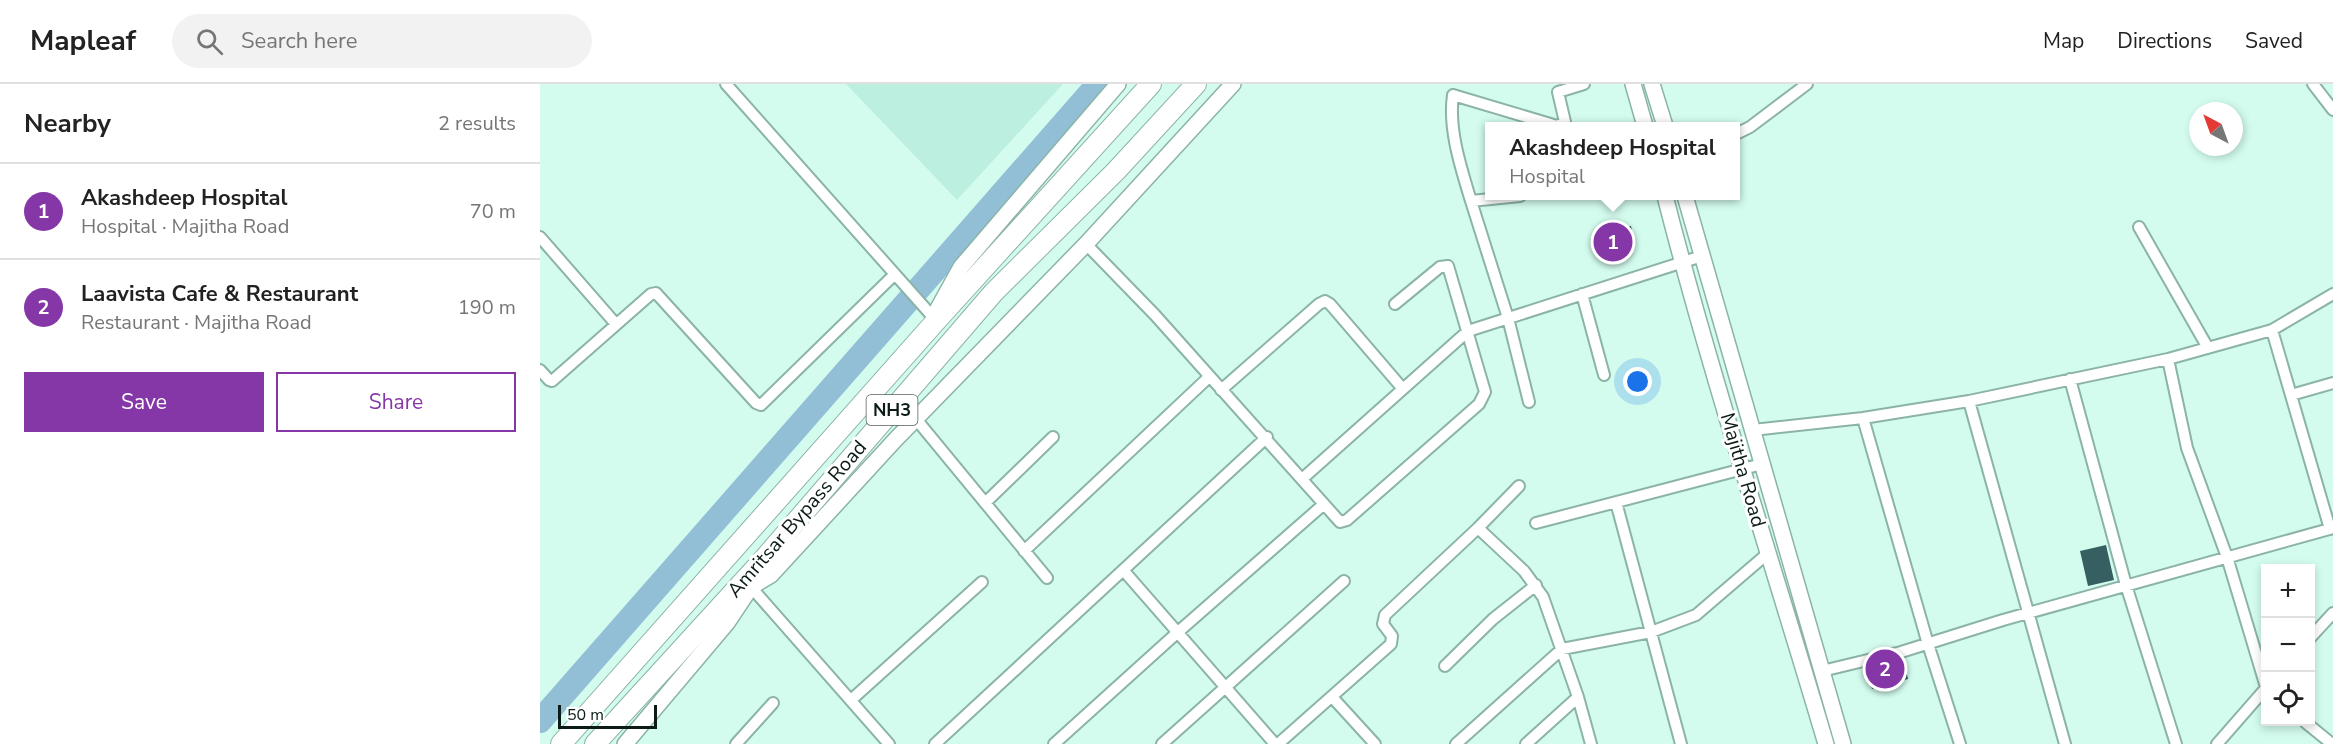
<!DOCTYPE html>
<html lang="en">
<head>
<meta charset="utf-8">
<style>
  :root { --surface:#fff; --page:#f2f2f2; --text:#222; --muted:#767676; --line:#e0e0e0; --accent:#8537a7 }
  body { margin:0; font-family:"Nunito Sans",sans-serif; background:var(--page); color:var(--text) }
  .controls { position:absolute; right:18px; bottom:18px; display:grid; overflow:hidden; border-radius:0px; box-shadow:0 3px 9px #0003 }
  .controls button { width:54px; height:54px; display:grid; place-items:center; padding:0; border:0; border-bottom:2px solid var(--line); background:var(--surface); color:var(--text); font:30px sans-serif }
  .compass { position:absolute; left:1649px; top:18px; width:54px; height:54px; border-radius:50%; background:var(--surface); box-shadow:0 3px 9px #0003; rotate:319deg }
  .scale { position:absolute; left:18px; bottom:15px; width:99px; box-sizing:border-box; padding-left:6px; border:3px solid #0c1b17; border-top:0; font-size:16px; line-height:21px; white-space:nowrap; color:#0c1b17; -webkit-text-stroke:4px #fff; paint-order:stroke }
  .you { position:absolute; left:1098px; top:298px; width:21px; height:21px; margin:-15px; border:4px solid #fff; border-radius:50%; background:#1a73e8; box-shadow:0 0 0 9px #1a73e833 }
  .badge { display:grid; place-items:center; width:39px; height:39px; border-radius:50%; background:var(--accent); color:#fff; font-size:20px; font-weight:700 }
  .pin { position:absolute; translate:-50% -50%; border:3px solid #fff; box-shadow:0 2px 6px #0006 }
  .popup { position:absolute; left:945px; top:38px; width:255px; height:78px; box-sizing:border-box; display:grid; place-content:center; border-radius:0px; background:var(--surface); filter:drop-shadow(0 2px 4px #0005); font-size:20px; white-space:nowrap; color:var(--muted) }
  .popup b { font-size:22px; color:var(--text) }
  .popup::after { content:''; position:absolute; left:50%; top:100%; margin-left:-12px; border:12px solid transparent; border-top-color:var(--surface) }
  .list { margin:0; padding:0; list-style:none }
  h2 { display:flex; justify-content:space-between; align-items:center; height:78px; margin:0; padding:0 24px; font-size:26px }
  h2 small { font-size:20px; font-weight:400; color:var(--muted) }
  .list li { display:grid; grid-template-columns:39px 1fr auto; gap:18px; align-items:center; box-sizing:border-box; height:96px; padding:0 24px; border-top:2px solid var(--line) }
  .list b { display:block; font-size:22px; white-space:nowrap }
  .list p { margin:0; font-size:20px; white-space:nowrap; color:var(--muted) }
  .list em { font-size:20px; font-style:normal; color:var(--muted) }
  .actions { display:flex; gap:12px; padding:18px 24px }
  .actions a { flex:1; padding:14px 0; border:2px solid var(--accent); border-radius:0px; text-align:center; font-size:21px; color:var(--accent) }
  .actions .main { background:var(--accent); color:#fff }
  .icon { flex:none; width:33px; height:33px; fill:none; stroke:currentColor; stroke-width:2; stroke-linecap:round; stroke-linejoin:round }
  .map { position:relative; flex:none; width:1793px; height:660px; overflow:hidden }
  header { display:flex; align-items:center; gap:36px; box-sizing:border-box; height:84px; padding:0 30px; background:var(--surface); border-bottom:2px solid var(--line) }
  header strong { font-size:28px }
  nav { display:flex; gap:33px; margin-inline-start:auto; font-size:21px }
  .search { width:420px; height:54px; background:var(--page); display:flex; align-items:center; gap:15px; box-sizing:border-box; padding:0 21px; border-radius:33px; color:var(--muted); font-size:22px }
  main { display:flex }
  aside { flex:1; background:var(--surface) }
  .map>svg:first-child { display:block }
  .built { fill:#bdefe0 }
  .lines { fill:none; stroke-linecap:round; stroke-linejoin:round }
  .river { stroke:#92bfd6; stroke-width:24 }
  .building { fill:#365f62 }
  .street-casing { stroke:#8bb3a7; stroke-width:14 }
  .secondary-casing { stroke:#8bb3a7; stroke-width:18 }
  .highway-casing { stroke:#8bb3a7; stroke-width:22 }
  .street { stroke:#fff; stroke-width:10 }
  .secondary { stroke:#fff; stroke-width:15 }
  .highway { stroke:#fff; stroke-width:20 }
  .labels { text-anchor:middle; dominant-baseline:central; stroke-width:6; stroke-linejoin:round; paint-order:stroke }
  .shield { fill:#fff; stroke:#555f5d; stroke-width:1.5 }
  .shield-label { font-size:18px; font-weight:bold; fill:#0c1b17 }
  .street-label { font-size:20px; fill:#0c1b17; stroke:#fff }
</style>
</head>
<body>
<header>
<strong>Mapleaf</strong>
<div class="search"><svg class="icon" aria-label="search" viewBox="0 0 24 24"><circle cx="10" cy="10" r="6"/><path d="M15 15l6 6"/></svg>Search here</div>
<nav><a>Map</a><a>Directions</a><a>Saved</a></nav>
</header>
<main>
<aside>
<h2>Nearby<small>2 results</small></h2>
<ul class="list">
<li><span class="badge">1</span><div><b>Akashdeep Hospital</b><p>Hospital · Majitha Road</p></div><em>70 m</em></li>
<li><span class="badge">2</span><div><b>Laavista Cafe &amp; Restaurant</b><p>Restaurant · Majitha Road</p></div><em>190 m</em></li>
</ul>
<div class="actions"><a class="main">Save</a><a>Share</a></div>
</aside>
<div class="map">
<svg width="1793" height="660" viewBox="0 0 1793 660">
  <rect width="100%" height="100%" fill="#d3fcef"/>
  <path class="built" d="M306,0H523L417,116Z"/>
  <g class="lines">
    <path class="river" d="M0,637L558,0"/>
  </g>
  <path class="building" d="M1091,142L1095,162L1062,167L1059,147Z
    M1566,461L1574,496L1548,502L1540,467Z
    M1363,575L1368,595L1332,605L1327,584Z"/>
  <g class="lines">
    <g class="street-casing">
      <path id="street" d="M186,0L393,233
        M1773,0L1793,26
        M1196,50L1210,43L1267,0
        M980,112L931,117C921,84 908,45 913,11L1017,42L1025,38L1018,8L1044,0
        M931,117L968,234L989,318
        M1599,143L1668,264
        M0,153L75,239
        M546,160L615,231L800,438L807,436L939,320L945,308L908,182L900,183L855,220
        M1042,210L1064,291
        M1732,246L1790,445
        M1628,275L1647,364L1687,473L1726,603
        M0,286L9,296L12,297L111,210L116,209L216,319L221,321L354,191
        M1530,295L1586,501L1636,660
        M681,306L779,220L785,217L790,220L863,305
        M1751,311L1793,299
        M1429,317L1525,660
        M1323,334L1388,560L1420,660
        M376,335L507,494
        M1213,346L1323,334L1429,317L1628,275L1732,246L1793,210
        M762,395L928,247L1162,172
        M1076,418L1141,660
        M445,419L513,353
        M996,439L1222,380
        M938,444L984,487L1003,513L1038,613L1051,660
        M484,467L669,293
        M584,487L735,660
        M211,503L349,660
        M1770,554L1793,529
        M905,582L953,535L996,501
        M1282,587L1361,568L1463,536L1793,444
        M793,614L835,660
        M311,616L442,498
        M1765,638L1792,660
        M196,660L233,619
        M395,660L727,353
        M514,660L638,548L784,420
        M622,660L804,497
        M738,660L851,560L852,552L843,540L845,531L938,444L979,402
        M916,660L1022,565L1111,548L1156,531L1227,470
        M986,660L1038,613
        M1677,660L1726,604"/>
    </g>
    <g class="secondary-casing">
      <path id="secondary" d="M1093,0L1105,42
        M1112,0L1125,42
        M1125,112C1172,296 1232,477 1286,660
        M1145,112L1303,660
        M395,230L421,183L578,0
        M194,513L231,491L356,355L546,160L693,0
        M85,660L187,539L209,506"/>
    </g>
    <g class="highway-casing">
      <path id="highway" d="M21,660L396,237L611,0
        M55,660L223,476L454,208L576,87L656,0"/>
    </g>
    <use href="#street" class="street"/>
    <use href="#secondary" class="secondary"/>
    <use href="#highway" class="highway"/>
  </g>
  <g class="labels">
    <rect class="shield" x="326.5" y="311" width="51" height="30" rx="4.5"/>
    <g class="shield-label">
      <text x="352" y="326">NH3</text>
    </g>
    <g class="street-label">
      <text transform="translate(1203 386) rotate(74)">Majitha Road</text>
      <text transform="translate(257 435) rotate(-49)">Amritsar Bypass Road</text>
    </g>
  </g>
</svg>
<div class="controls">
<button>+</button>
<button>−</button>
<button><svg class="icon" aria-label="locate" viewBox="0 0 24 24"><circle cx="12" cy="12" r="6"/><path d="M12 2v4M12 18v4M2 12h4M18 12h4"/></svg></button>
</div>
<svg class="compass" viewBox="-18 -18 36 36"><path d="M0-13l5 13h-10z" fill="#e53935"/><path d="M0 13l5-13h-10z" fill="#767676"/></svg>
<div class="scale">50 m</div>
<div class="you"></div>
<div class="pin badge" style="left:1073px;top:158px">1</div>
<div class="popup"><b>Akashdeep Hospital</b>Hospital</div>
<div class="pin badge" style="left:1345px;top:585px">2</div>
</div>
</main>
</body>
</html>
